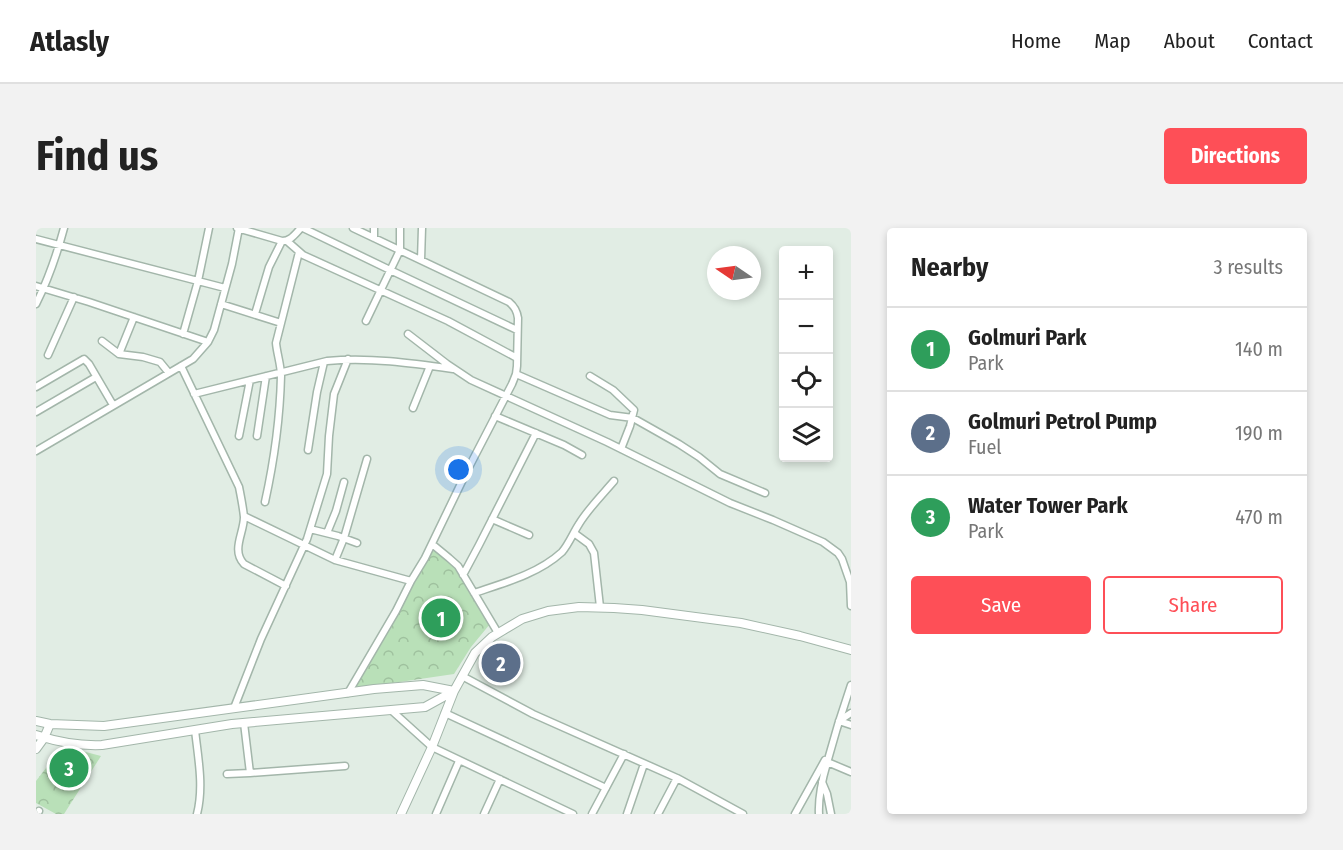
<!DOCTYPE html>
<html lang="en">
<head>
<meta charset="utf-8">
<style>
  :root { --surface:#fff; --page:#f2f2f2; --text:#222; --muted:#767676; --line:#e0e0e0; --accent:#fe4f57 }
  body { margin:0; font-family:"Fira Sans Condensed",sans-serif; background:var(--page); color:var(--text) }
  .controls { position:absolute; right:18px; top:18px; display:grid; overflow:hidden; border-radius:6px; box-shadow:0 3px 9px #0003 }
  .controls button { width:54px; height:54px; display:grid; place-items:center; padding:0; border:0; border-bottom:2px solid var(--line); background:var(--surface); color:var(--text); font:30px sans-serif }
  .compass { position:absolute; left:671px; top:18px; width:54px; height:54px; border-radius:50%; background:var(--surface); box-shadow:0 3px 9px #0003; rotate:283deg }
  .you { position:absolute; left:423px; top:242px; width:21px; height:21px; margin:-15px; border:4px solid #fff; border-radius:50%; background:#1a73e8; box-shadow:0 0 0 9px #1a73e833 }
  .badge { display:grid; place-items:center; width:39px; height:39px; border-radius:50%; background:var(--accent); color:#fff; font-size:20px; font-weight:700 }
  .pin { position:absolute; translate:-50% -50%; border:3px solid #fff; box-shadow:0 2px 6px #0006 }
  .list { margin:0; padding:0; list-style:none }
  h2 { display:flex; justify-content:space-between; align-items:center; height:78px; margin:0; padding:0 24px; font-size:26px }
  h2 small { font-size:20px; font-weight:400; color:var(--muted) }
  .list li { display:grid; grid-template-columns:39px 1fr auto; gap:18px; align-items:center; box-sizing:border-box; height:84px; padding:0 24px; border-top:2px solid var(--line) }
  .list b { display:block; font-size:22px; white-space:nowrap }
  .list p { margin:0; font-size:20px; white-space:nowrap; color:var(--muted) }
  .list em { font-size:20px; font-style:normal; color:var(--muted) }
  .actions { display:flex; gap:12px; padding:18px 24px }
  .actions a { flex:1; padding:14px 0; border:2px solid var(--accent); border-radius:6px; text-align:center; font-size:21px; color:var(--accent) }
  .actions .main { background:var(--accent); color:#fff }
  .icon { flex:none; width:33px; height:33px; fill:none; stroke:currentColor; stroke-width:2; stroke-linecap:round; stroke-linejoin:round }
  .map { position:relative; flex:none; width:815px; height:586px; overflow:hidden; border-radius:6px }
  header { display:flex; align-items:center; gap:36px; box-sizing:border-box; height:84px; padding:0 30px; background:var(--surface); border-bottom:2px solid var(--line) }
  header strong { font-size:28px }
  nav { display:flex; gap:33px; margin-inline-start:auto; font-size:21px }
  .intro { display:flex; align-items:center; justify-content:space-between; box-sizing:border-box; height:144px; padding:0 36px }
  h1 { margin:0; font-size:42px }
  .button { padding:15px 27px; border-radius:6px; background:var(--accent); color:#fff; font-size:21px; font-weight:700 }
  main { display:flex; gap:36px; padding:0 36px }
  aside { flex:1; background:var(--surface); border-radius:6px; box-shadow:0 3px 9px #0003 }
  .map>svg:first-child { display:block }
  .park { fill:url(#park-crowns) }
  .lines { fill:none; stroke-linecap:round; stroke-linejoin:round }
  .minor-casing { stroke:#a3b6aa; stroke-width:9 }
  .tertiary-casing { stroke:#a3b6aa; stroke-width:10 }
  .minor { stroke:#fff; stroke-width:6 }
  .tertiary { stroke:#fff; stroke-width:8 }
</style>
</head>
<body>
<header>
<strong>Atlasly</strong>
<nav><a>Home</a><a>Map</a><a>About</a><a>Contact</a></nav>
</header>
<div class="intro"><h1>Find us</h1><a class="button">Directions</a></div>
<main>
<div class="map">
<svg width="815" height="586" viewBox="0 0 815 586">
  <defs>
    <pattern id="park-crowns" width="20" height="18" patternUnits="userSpaceOnUse" patternTransform="scale(1.5)"><rect width="20" height="18" fill="#b9e0b8"/><path d="M2 6a3 3 0 1 1 6 0M12 15a3 3 0 1 1 6 0" fill="none" stroke="#9fc19e"/></pattern>
  </defs>
  <rect width="100%" height="100%" fill="#e1ede4"/>
  <path class="park" d="M398,321L423,343L424,348L431,357L454,396L435,419L418,446L316,461L357,396L392,328Z
    M27,518L65,528L28,586H20L0,575V553Z"/>
  <g class="lines">
    <g class="minor-casing">
      <path id="minor" d="M201,0L246,13C255,13 259,6 265,0
        M267,0L354,42L481,102
        M338,0V10
        M0,11L189,60
        M251,13L267,27L412,93L481,130
        M385,32L386,0
        M0,58L53,74L172,114
        M0,76C12,52 21,26 28,0
        M185,76L245,95
        M219,86L233,39L246,13
        M330,93L364,22V0
        M147,106L162,53L173,0
        M372,106L411,136L435,152L571,214L694,275L737,292L787,314L802,325L806,331L814,354L815,378
        M66,113L83,126L107,129L124,134L133,145
        M83,126L98,89
        M12,127L38,69
        M145,138L203,259C205,269 207,279 208,289C208,305 195,322 208,336L250,358
        M480,146L574,187L597,190L643,216L663,229L684,246L729,265
        M554,148L577,162L598,182L594,198L585,221
        M0,159L48,131L53,136L77,177
        M158,166L291,133C333,129 375,135 417,141
        M377,180L394,138
        M0,184L60,149
        M459,188L528,217L546,227
        M203,208L214,152
        M221,208L230,148
        M272,222L281,164L288,134
        M0,223L157,131L172,114L178,102L196,36L203,0
        M229,274C238,233 244,190 245,148C245,137 241,126 240,115L263,24
        M208,288L299,332L375,353
        M456,291L493,307
        M274,301L302,308L321,315
        M291,305L300,283L308,254
        M538,305L553,316L558,325L564,379
        M396,316L413,330L422,338L462,405
        M299,332L308,310L331,231
        M427,347L443,317L500,205
        M438,365C468,355 502,346 526,324C533,316 537,305 543,296C552,281 566,267 578,253
        M426,448L497,486L641,550L707,586
        M312,465L360,383L375,353L389,330L431,243L476,156L480,146L481,138L482,90C481,83 479,79 473,74L317,0
        M198,480L225,411L271,311L291,246L293,208L298,166L312,131
        M355,482L396,519L537,586
        M409,485L570,560
        M803,493L815,485
        M803,493L815,497
        M208,495L214,545L309,538
        M159,502C162,530 168,558 161,586
        M789,533L815,544
        M191,546L214,545
        M786,554L791,566L795,586
        M1,586L3,583
        M400,586L423,533
        M448,586L464,551
        M556,586L588,526
        M591,586L608,536
        M622,586L641,550
        M759,586L789,532
        M783,586C782,568 786,552 791,535C798,509 806,483 815,457"/>
    </g>
    <g class="tertiary-casing">
      <path id="tertiary" d="M0,493L14,496L68,498L338,461L387,457L418,463
        M0,507C22,514 44,518 66,517L196,496L389,479L418,463
        M0,521L8,510L14,496
        M365,586L396,519L418,463L439,425L456,409L486,391L512,383L543,379L578,380L606,382L705,395L764,408L815,422"/>
    </g>
    <use href="#minor" class="minor"/>
    <use href="#tertiary" class="tertiary"/>
  </g>
</svg>
<div class="controls">
<button>+</button>
<button>−</button>
<button><svg class="icon" aria-label="locate" viewBox="0 0 24 24"><circle cx="12" cy="12" r="6"/><path d="M12 2v4M12 18v4M2 12h4M18 12h4"/></svg></button>
<button><svg class="icon" aria-label="layers" viewBox="0 0 24 24"><path d="M12 4l9 5-9 5-9-5zM3 14l9 5 9-5"/></svg></button>
</div>
<svg class="compass" viewBox="-18 -18 36 36"><path d="M0-13l5 13h-10z" fill="#e53935"/><path d="M0 13l5-13h-10z" fill="#767676"/></svg>
<div class="you"></div>
<div class="pin badge" style="left:405px;top:390px;background:#2e9e5b">1</div>
<div class="pin badge" style="left:465px;top:435px;background:#5c6f8a">2</div>
<div class="pin badge" style="left:33px;top:540px;background:#2e9e5b">3</div>
</div>
<aside>
<h2>Nearby<small>3 results</small></h2>
<ul class="list">
<li><span class="badge" style="background:#2e9e5b">1</span><div><b>Golmuri Park</b><p>Park</p></div><em>140 m</em></li>
<li><span class="badge" style="background:#5c6f8a">2</span><div><b>Golmuri Petrol Pump</b><p>Fuel</p></div><em>190 m</em></li>
<li><span class="badge" style="background:#2e9e5b">3</span><div><b>Water Tower Park</b><p>Park</p></div><em>470 m</em></li>
</ul>
<div class="actions"><a class="main">Save</a><a>Share</a></div>
</aside>
</main>
</body>
</html>
